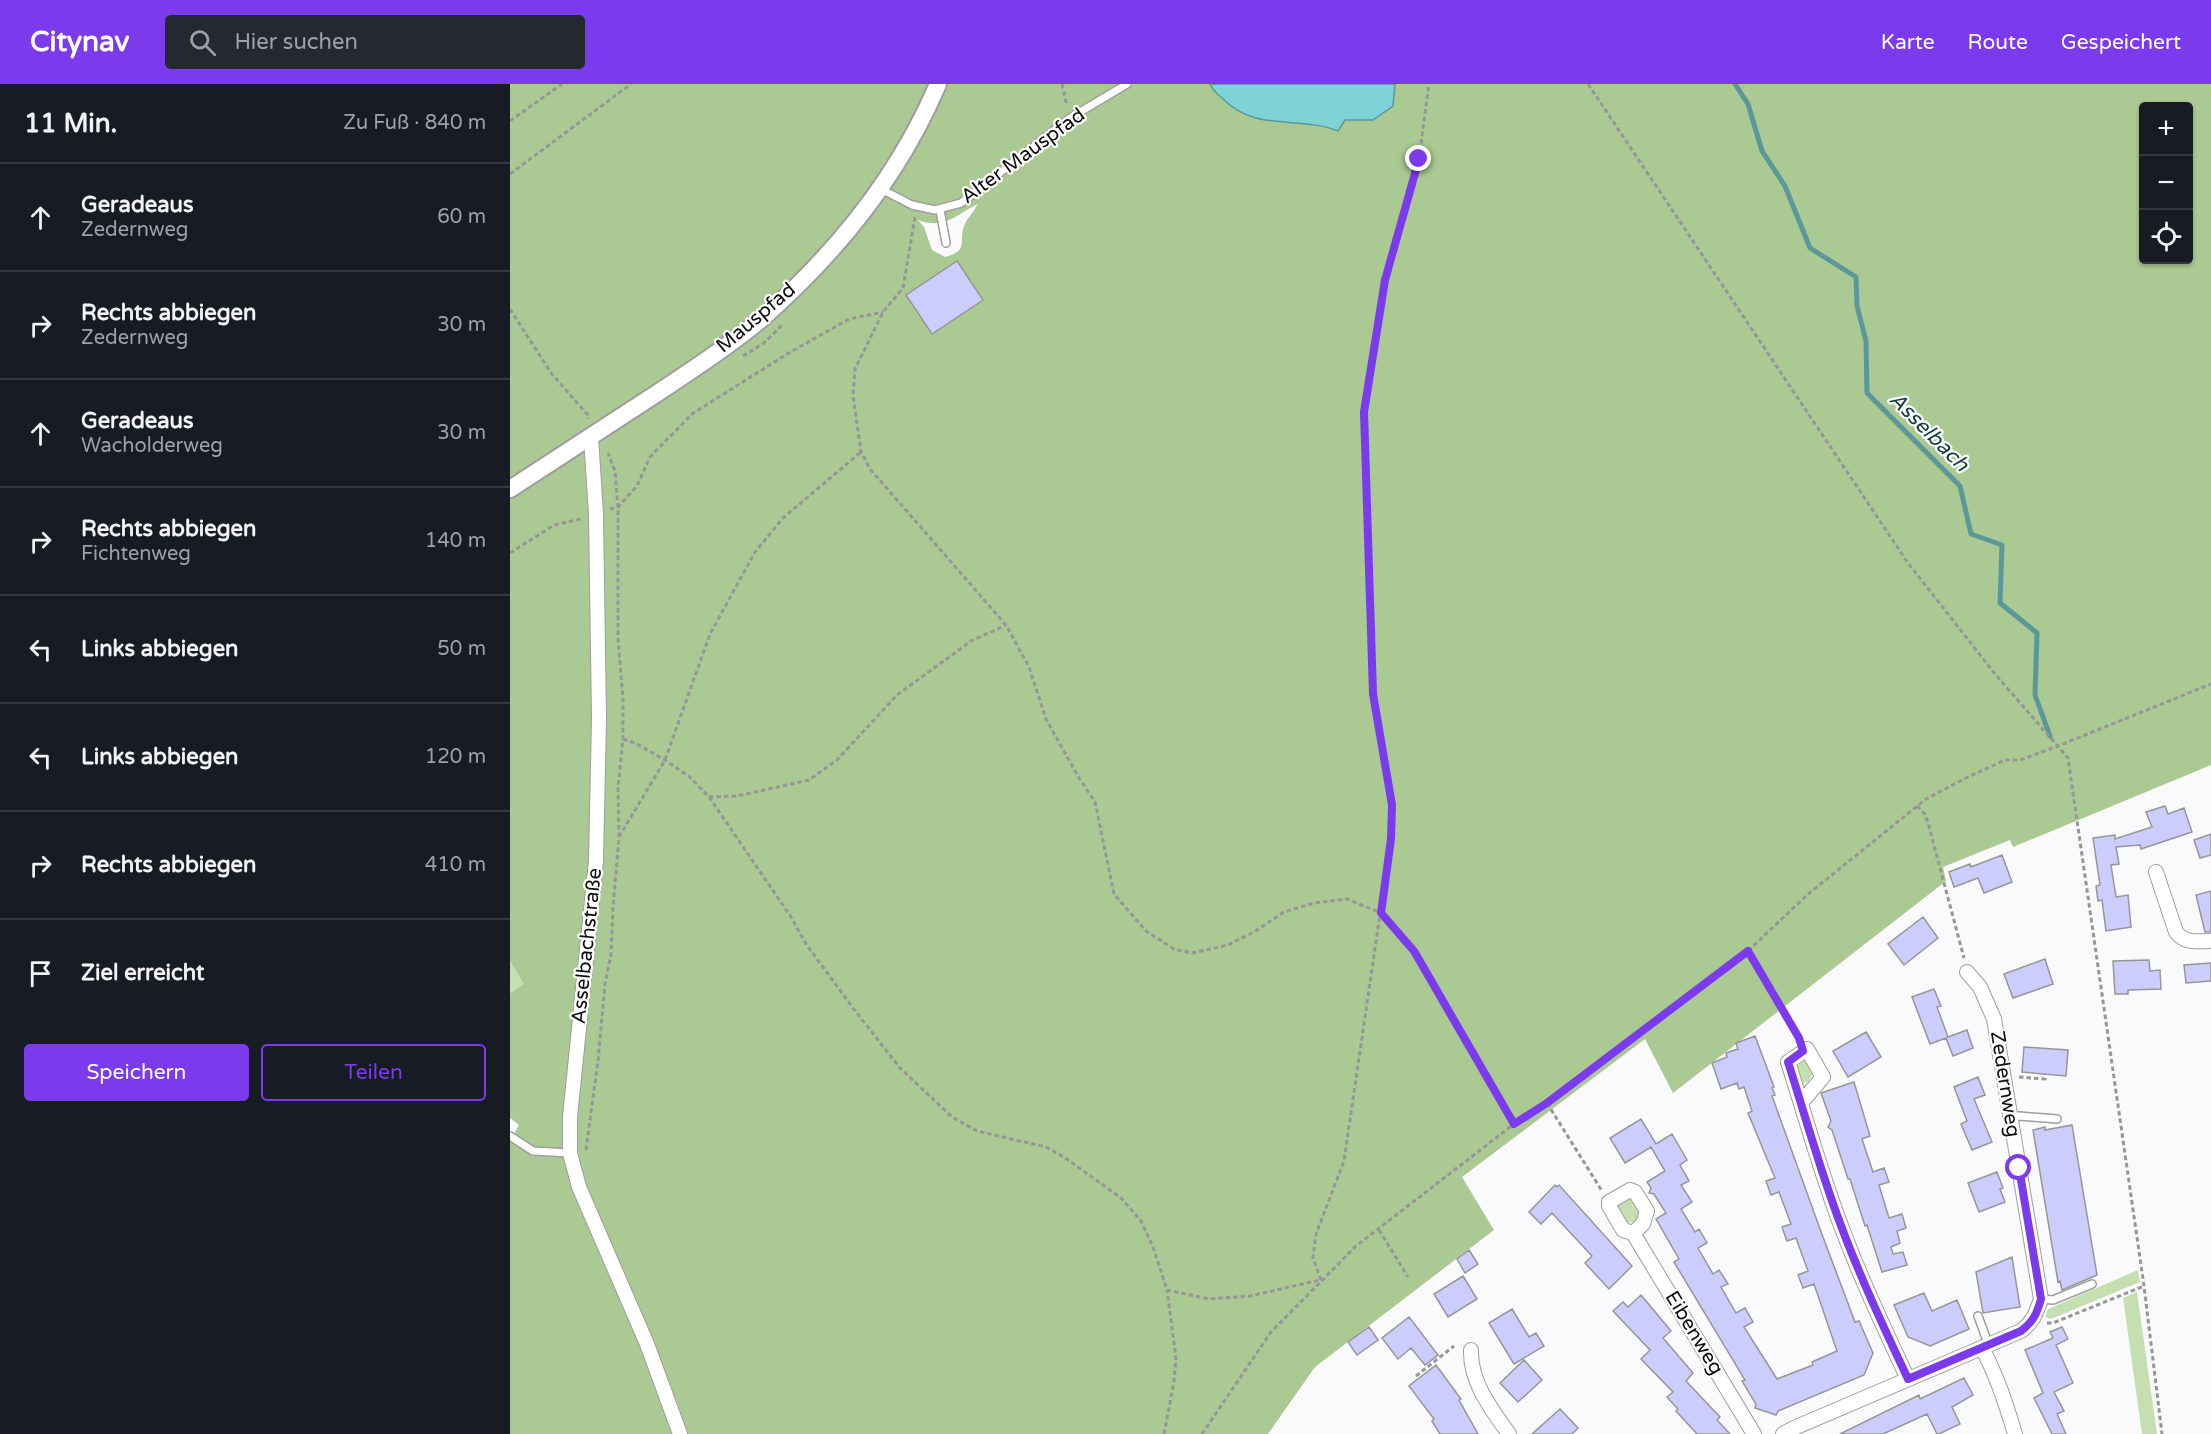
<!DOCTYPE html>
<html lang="de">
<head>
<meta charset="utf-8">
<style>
  :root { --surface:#171b24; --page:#242831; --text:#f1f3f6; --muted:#9ea1a6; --line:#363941; --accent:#7c3aed }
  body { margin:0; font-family:"Varela Round",sans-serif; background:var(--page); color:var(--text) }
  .controls { position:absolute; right:18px; top:18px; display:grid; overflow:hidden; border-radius:6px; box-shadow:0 2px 4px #0004 }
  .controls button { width:54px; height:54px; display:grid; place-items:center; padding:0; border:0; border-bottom:2px solid var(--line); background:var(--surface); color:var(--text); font:30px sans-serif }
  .stop { position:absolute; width:18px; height:18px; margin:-14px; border:4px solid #7c3aed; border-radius:50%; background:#fff }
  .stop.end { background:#7c3aed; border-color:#fff; box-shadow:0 2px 6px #0008 }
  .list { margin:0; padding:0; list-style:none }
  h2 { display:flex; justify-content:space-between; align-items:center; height:78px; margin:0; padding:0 24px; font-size:26px }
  h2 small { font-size:20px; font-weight:400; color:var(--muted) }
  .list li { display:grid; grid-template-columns:39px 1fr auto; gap:18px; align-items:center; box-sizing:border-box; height:108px; padding:0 24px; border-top:2px solid var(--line) }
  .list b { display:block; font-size:22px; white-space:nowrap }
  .list p { margin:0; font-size:20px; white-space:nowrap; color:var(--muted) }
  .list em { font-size:20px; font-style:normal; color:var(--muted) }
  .actions { display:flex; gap:12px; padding:18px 24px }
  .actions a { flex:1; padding:14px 0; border:2px solid var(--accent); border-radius:6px; text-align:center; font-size:21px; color:var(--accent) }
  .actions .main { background:var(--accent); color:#fff }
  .icon { flex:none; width:33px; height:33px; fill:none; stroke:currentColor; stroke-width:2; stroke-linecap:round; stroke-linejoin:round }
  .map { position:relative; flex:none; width:1701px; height:1350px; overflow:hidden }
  header { display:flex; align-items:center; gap:36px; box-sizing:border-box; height:84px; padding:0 30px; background:var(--accent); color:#fff }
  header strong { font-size:28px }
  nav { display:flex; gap:33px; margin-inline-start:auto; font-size:21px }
  .search { width:420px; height:54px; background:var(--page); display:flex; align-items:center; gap:15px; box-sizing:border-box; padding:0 21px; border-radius:6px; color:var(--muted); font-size:22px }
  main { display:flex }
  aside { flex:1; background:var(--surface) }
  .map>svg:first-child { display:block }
  .green { fill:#c6dfb1 }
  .forest { fill:#abc992; fill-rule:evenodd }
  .water { fill:#7ed3d6; stroke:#5c989a; stroke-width:1.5 }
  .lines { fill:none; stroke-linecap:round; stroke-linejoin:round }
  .stream { stroke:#5c989a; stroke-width:5 }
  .building { fill:#cdcdfd; stroke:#969698; stroke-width:1.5 }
  .service-casing { stroke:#9e9ea0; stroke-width:10 }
  .minor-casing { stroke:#9e9ea0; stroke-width:16 }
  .tertiary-casing { stroke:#9e9ea0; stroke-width:20 }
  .path { stroke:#969697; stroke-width:3; stroke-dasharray:4.5 3; stroke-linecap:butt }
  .service { stroke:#fff; stroke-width:7 }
  .minor { stroke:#fff; stroke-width:14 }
  .tertiary { stroke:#fff; stroke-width:16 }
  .route { stroke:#7c3aed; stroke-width:8 }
  .labels { text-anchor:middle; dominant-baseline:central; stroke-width:4.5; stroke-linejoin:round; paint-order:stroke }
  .street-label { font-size:20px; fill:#0e0e0e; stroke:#fff }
  .water-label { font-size:21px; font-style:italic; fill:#143d3f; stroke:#fff }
</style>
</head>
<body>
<header>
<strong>Citynav</strong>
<div class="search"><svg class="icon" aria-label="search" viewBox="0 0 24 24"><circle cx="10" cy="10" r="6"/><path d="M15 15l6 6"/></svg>Hier suchen</div>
<nav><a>Karte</a><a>Route</a><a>Gespeichert</a></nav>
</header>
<main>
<aside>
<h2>11 Min.<small>Zu Fuß · 840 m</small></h2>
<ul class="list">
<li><svg class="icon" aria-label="ahead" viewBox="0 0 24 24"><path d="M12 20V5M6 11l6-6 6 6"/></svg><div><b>Geradeaus</b><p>Zedernweg</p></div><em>60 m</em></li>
<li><svg class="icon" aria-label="right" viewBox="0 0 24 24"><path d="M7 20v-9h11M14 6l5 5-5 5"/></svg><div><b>Rechts abbiegen</b><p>Zedernweg</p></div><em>30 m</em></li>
<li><svg class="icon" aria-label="ahead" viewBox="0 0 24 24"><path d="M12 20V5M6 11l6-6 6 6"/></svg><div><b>Geradeaus</b><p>Wacholderweg</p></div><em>30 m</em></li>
<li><svg class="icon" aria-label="right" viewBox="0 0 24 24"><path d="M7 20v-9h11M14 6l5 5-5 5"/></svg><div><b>Rechts abbiegen</b><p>Fichtenweg</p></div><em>140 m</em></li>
<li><svg class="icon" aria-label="left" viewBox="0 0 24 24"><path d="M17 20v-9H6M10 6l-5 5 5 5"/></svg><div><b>Links abbiegen</b></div><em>50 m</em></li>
<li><svg class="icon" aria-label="left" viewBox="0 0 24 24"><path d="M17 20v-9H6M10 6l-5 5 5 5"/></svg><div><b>Links abbiegen</b></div><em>120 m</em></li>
<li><svg class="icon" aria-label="right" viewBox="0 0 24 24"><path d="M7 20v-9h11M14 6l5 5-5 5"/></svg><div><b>Rechts abbiegen</b></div><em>410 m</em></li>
<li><svg class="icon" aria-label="arrive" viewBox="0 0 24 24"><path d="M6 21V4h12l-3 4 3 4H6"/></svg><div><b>Ziel erreicht</b></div></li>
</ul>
<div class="actions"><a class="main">Speichern</a><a>Teilen</a></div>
</aside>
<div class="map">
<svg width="1701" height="1350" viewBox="0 0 1701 1350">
  <rect width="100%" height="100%" fill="#fafafc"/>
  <path class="green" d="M0,877L15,900L0,909Z
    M1294,977H1296L1304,988L1298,998L1293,999L1286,985L1288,981Z
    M1120,1114L1123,1115L1130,1127L1126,1136L1124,1138L1116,1139L1107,1122L1109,1119Z
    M1628,1186L1630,1198L1541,1235L1535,1233L1538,1225Z
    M1627,1208L1647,1350H1632L1613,1214Z"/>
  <path class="forest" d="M0,0H700C702,5 707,10 712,14C746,49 788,31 828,47L835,36H863L883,22L885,0H1701V681L1503,763L1500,756L1433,783L1436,797L1163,1009L1135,955L952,1093L984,1146L805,1283L758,1350H0V1057L9,1041L0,1034V909L14,900L0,877ZM1634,22H1678V176H1634ZM467,120C466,127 458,132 455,140C447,157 461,166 435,173L422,166L414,143L408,136C433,146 447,131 467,120Z"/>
  <path class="water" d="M700,0H885L883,22L863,36H835L828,47C788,31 746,49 712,14C707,10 702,5 700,0Z"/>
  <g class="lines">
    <path class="stream" d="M1225,0L1238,20L1252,67L1275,102L1300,164L1346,193L1347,222L1356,257L1357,309L1450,402L1461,450L1492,461L1490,519L1527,549L1525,611L1540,652"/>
  </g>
  <path class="building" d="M447,177L473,216L422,250L396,211Z
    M1655,722L1658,730L1674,724L1682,748L1631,765L1630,761L1606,763L1609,780L1601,781L1606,813L1618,811L1621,843L1596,847L1592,816L1588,817L1586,802L1590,801L1583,754L1605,751V755L1642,743L1636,728Z
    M1701,750V771L1690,774L1684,756Z
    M1492,771L1502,798L1474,809L1468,794L1444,803L1439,788L1460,780L1461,783Z
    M1701,807V848H1695L1686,811Z
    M1413,833L1428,854L1394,881L1378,860Z
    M1535,875L1543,900L1503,914L1494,890Z
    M1639,876L1640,887L1650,886L1651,905L1618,906V910H1605L1603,877Z
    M1701,879V897L1676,899L1674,881Z
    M1424,905L1431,922L1427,923L1438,953L1457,946L1463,964L1443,972L1436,954L1420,960L1402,913Z
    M1356,948L1371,973L1338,993L1323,967Z
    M1245,952L1264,1003L1262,1004L1265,1011L1262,1012L1310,1145L1345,1238L1349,1237L1363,1269L1354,1291L1268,1327L1266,1331L1245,1324L1246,1320L1232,1297L1235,1296L1164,1178L1169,1175L1146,1135L1156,1129L1144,1110L1139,1109L1141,1104L1137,1098L1155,1087L1141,1063L1115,1079L1100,1054L1131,1035L1146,1060L1162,1050L1177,1076L1170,1081L1179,1097L1171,1101L1182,1118L1171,1125L1185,1148L1189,1145L1197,1159L1188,1164L1203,1190L1209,1186L1218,1200L1211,1203L1226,1229L1235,1224L1243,1238L1234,1243L1267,1295L1303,1281L1302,1278L1327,1267L1304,1200L1293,1204L1288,1191L1298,1187L1286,1154L1277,1157L1272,1143L1281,1140L1269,1108L1261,1111L1256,1097L1265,1094L1238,1029L1242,1027L1234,1003L1229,1005L1227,999L1211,1005L1202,979L1217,973L1216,969L1228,965L1226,959Z
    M1514,963L1558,966L1556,992L1512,988Z
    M1468,993L1475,1011L1464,1015L1482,1058L1462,1066L1451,1040L1457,1037L1444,1003Z
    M1344,998L1360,1052L1352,1055L1363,1088L1374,1084L1379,1098L1369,1101L1379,1134L1392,1130L1396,1144L1387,1147L1390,1159L1381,1163L1383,1170L1393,1168L1397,1181L1372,1188L1357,1141L1355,1142L1340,1095H1338L1322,1046L1318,1043L1321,1037L1311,1009Z
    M1562,1041L1587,1191L1552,1206L1550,1197L1548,1198L1523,1046L1535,1043V1046Z
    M1487,1088L1493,1104L1490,1105L1495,1118L1469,1128L1458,1099Z
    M1045,1101L1047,1103L1049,1101L1122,1182L1099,1205L1075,1179L1082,1172L1042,1129L1031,1140L1019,1128Z
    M959,1166L968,1180L955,1189L947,1175Z
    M1502,1173L1510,1223L1473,1229L1466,1188Z
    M953,1192L967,1215L938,1233L924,1210Z
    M1414,1209L1422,1227L1447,1216L1459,1245L1420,1262L1398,1253L1384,1221Z
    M1131,1211L1161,1247L1153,1254L1183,1289L1176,1297L1210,1333L1207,1336L1220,1350H1187L1166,1327L1168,1325L1157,1313L1163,1308L1131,1275L1140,1266L1103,1227L1113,1218L1118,1223Z
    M1002,1225L1019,1253L1026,1249L1034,1262L1004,1280L979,1239Z
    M899,1233L928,1271L915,1281L901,1264L888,1275L872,1254Z
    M859,1243L868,1256L847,1271L838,1258Z
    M1552,1243L1558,1255L1546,1261L1563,1299L1544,1308L1554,1327L1547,1330L1556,1350H1542L1524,1314L1533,1309L1515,1266L1543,1254L1540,1248Z
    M1014,1276L1032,1296L1008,1318L990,1299Z
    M926,1281L951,1315L949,1316L968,1350H930L922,1337L924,1335L899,1302Z
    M1454,1294L1463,1311L1442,1323L1450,1340L1429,1350H1427L1417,1330L1373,1350H1330L1409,1311L1410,1315Z
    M1050,1325L1068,1344L1062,1350H1022Z"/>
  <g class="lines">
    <g class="service-casing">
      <path id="service" d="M371,105L402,121L425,126L451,119L560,34L617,0
        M430,126L436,159
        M1501,1033L1509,1032L1547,1035
        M0,1052L23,1067L60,1069
        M1531,1215L1543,1216L1582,1200
        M1468,1232L1479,1262"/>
    </g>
    <g class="minor-casing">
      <path id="minor" d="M81,353L86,430L89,634L86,777L60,1033V1069L69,1103L137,1260L170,1350
        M1646,788L1666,848C1675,860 1687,857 1701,857
        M1291,1019L1313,993L1297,965L1278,978C1295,1031 1310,1086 1330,1139C1350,1193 1374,1244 1398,1295
        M1123,1149L1133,1140L1137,1127L1125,1108L1120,1106L1099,1118V1122L1113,1146L1123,1149L1244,1350
        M1472,1264C1487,1292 1496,1320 1505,1350
        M961,1266C960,1298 981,1325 999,1350
        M1273,1350L1284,1344L1511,1247C1524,1237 1526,1229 1531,1215L1484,935L1470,903L1457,888"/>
    </g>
    <g class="tertiary-casing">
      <path id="tertiary" d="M0,405C50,373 99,340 149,308C182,286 218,263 249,237C325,171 388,94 428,0"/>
    </g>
    <path class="path" d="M552,0L557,22
      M1078,0L1398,479L1485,590L1558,674L1634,1202L1652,1350
      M0,37L52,0
      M0,90L121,0
      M405,133L393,204L373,228L345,285L343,311L351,368L360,385L496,541L519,583L536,635L569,694L585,718L604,810L636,847L664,865L682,869L718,861L744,848L774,828L804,819L837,815L871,829L904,867L1004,1040
      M0,225L41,289L78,331V335
      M233,272L254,259L272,241
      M100,425L108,423L127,402L140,373L182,330L277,270L339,235L373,228
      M0,469L44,441L71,435
      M113,655L125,659L155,676L180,693L199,713L281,833L296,860L343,924L390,984L442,1033L467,1047L536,1063L554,1073L611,1114L631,1137L643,1163L657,1206L699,1215L740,1212L810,1196
      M199,713L227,712L299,696L327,676L387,611L461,557L496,541
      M1407,722L1415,730L1418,739L1454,874
      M109,753L155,676L200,550L245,468L273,434L351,368
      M1238,867L1289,954
      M1509,993L1535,995V990
      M1037,1019L1092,1107
      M76,1066L88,977L95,900L101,870L103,823L109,754L108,703L113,655V615L108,555V423L105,387L98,369
      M869,1146L898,1193
      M811,1196L803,1174L806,1150L834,1077L881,755L882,721L863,610L854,328L875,196L909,75L919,0
      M1537,1239H1543L1634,1202
      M906,1292L944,1262
      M654,1350L664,1297L666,1274L657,1206
      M692,1350L761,1248L846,1162L1004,1040L1037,1019L1238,867L1297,811L1416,715L1456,694L1495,676H1510L1548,662L1701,600"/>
    <use href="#service" class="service"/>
    <use href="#minor" class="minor"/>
    <use href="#tertiary" class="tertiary"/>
  </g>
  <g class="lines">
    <path class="route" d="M909,75L875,196L854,328L863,610L882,721L881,755L871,829L904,867L1004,1040L1037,1019L1238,867L1289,954L1293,967L1278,978C1295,1031 1310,1086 1330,1139C1350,1193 1374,1244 1398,1295L1511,1247C1524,1237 1527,1229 1531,1215L1509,1084"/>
  </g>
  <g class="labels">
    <g class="street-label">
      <text transform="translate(513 72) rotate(-36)">Alter Mauspfad</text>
      <text transform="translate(246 234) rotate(-40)">Mauspfad</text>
      <text transform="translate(77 862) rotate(-84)">Asselbachstraße</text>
      <text transform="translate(1495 1000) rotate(81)">Zedernweg</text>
      <text transform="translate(1184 1249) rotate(59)">Eibenweg</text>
    </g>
    <g class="water-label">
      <text transform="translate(1419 348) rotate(45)">Asselbach</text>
    </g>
  </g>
</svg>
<div class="controls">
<button>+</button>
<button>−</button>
<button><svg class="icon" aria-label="locate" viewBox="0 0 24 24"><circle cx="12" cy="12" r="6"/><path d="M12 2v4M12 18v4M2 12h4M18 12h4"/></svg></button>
</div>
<div class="stop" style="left:1509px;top:1084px"></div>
<div class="stop end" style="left:909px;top:75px"></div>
</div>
</main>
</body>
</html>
